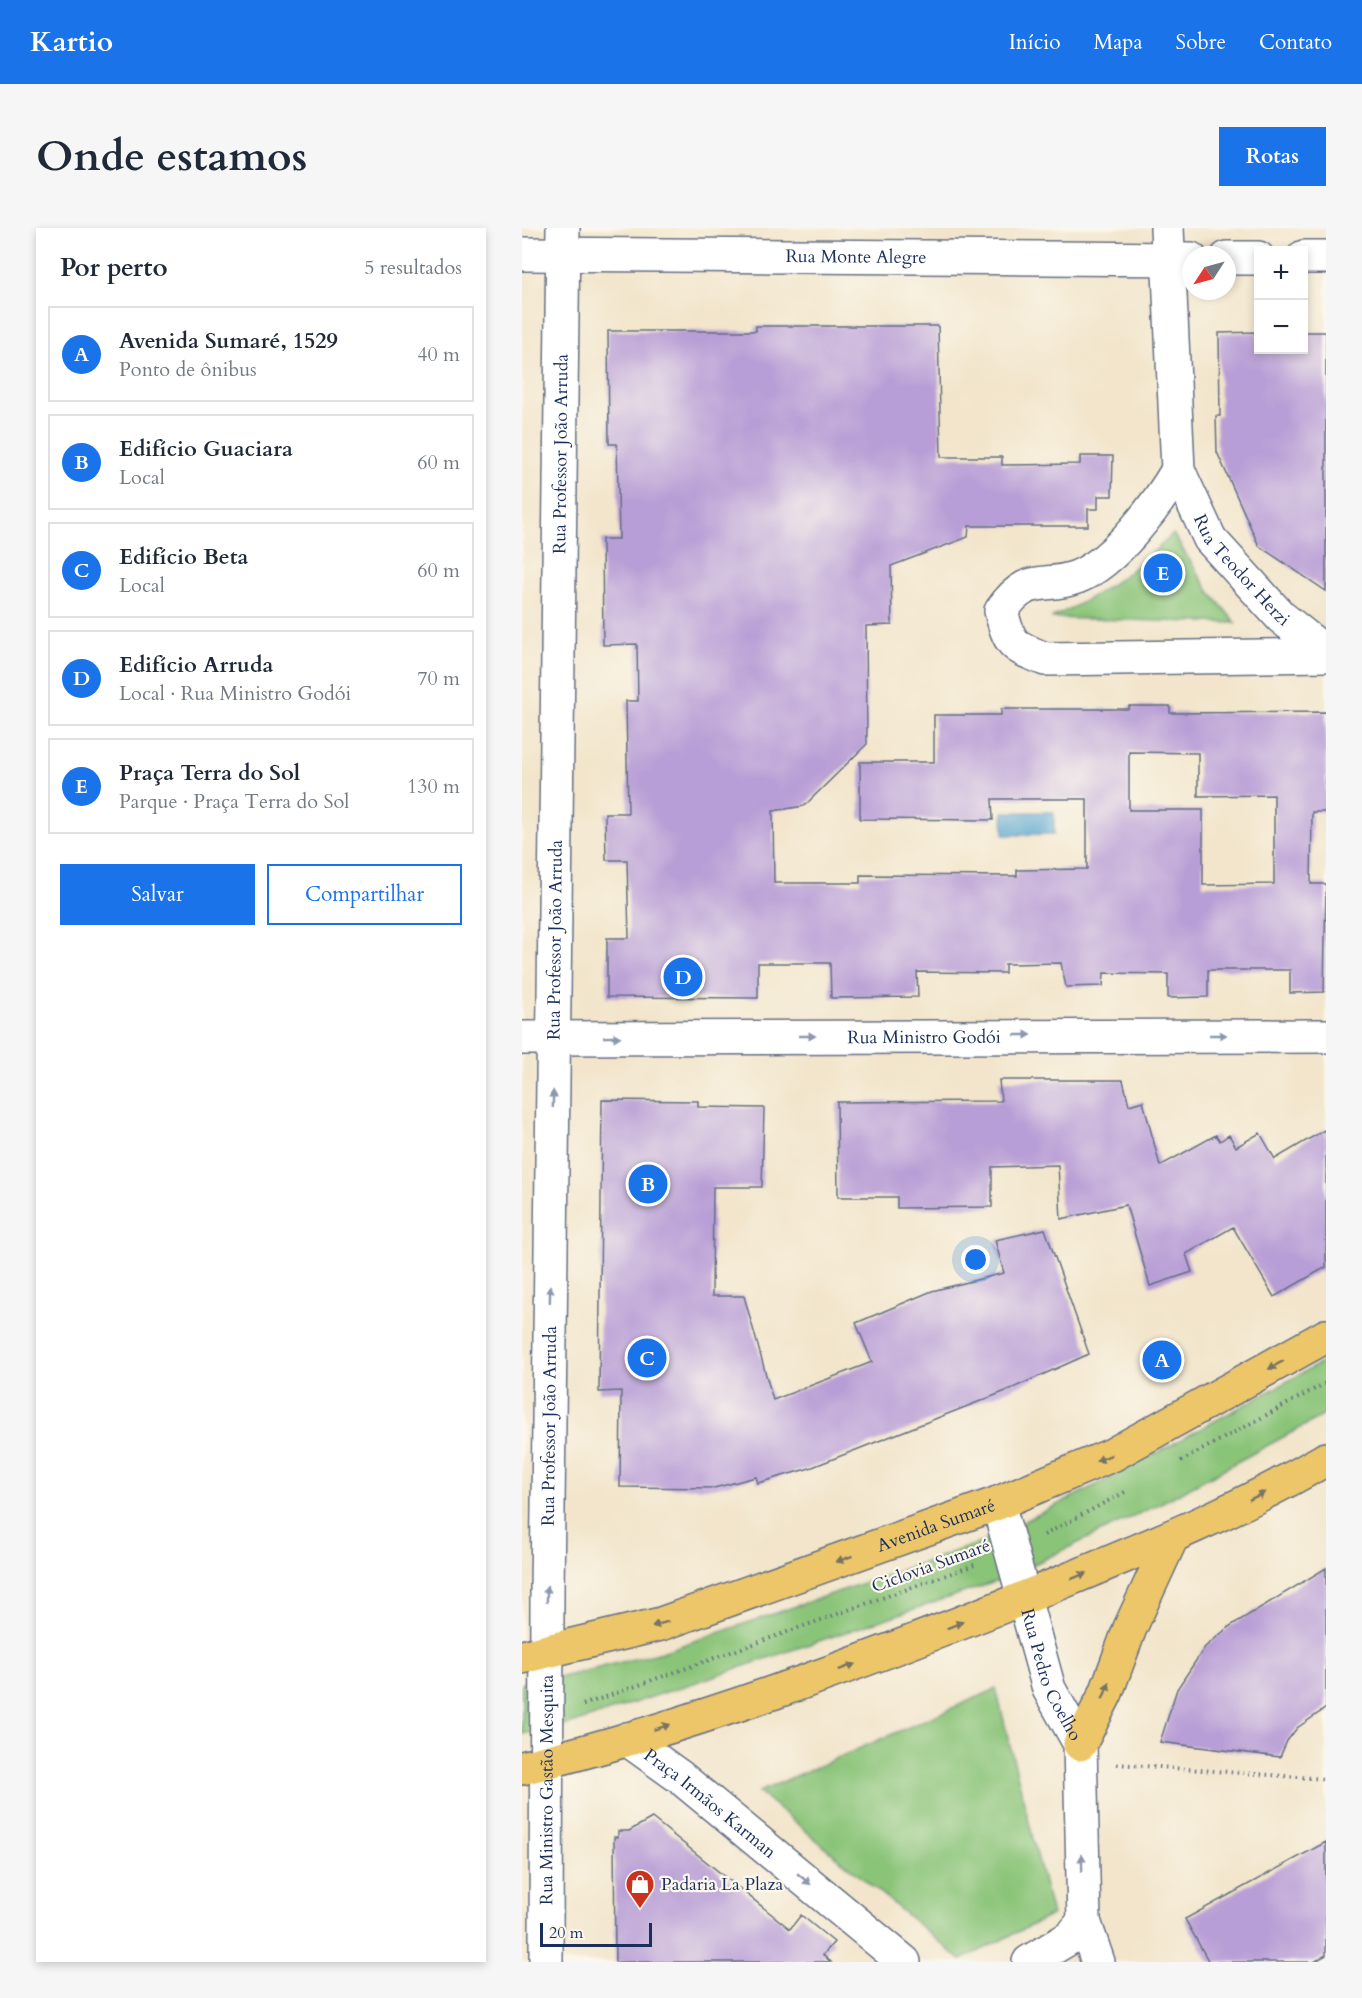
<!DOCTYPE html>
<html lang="pt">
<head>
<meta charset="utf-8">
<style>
  :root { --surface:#fff; --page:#f6f6f7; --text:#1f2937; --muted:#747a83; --line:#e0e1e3; --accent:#1a73e8 }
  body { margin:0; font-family:Cardo,serif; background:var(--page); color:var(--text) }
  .controls { position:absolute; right:18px; top:18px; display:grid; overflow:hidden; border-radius:0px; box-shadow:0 3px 9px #0003 }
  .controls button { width:54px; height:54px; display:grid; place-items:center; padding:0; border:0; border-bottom:2px solid var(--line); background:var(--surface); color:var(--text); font:30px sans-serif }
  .compass { position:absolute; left:660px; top:18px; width:54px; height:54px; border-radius:50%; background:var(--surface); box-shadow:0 3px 9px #0003; rotate:234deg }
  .scale { position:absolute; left:18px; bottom:15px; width:112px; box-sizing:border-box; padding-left:6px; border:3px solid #1b2f5e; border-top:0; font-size:16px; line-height:21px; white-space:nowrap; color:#1b2f5e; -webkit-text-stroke:4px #fbf7ec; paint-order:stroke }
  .you { position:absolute; left:454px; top:1032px; width:21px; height:21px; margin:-15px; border:4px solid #fff; border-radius:50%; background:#1a73e8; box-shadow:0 0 0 9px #1a73e833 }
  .badge { display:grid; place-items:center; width:39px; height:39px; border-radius:50%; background:var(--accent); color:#fff; font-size:20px; font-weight:700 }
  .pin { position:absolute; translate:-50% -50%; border:3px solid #fff; box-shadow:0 2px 6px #0006 }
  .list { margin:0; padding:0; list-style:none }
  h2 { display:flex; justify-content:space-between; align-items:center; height:78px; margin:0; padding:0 24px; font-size:26px }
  h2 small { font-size:20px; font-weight:400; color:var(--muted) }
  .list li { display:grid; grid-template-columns:39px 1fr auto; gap:18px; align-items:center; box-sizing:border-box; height:96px; margin:0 12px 12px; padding:0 12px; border:2px solid var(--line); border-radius:0px }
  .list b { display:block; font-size:22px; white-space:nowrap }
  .list p { margin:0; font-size:20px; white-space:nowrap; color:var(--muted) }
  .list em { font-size:20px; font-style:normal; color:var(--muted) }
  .actions { display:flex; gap:12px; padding:18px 24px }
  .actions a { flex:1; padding:14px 0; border:2px solid var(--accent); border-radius:0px; text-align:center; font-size:21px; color:var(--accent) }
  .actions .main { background:var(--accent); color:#fff }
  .map { position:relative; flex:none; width:804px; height:1734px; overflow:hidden; border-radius:0px }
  header { display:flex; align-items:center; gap:36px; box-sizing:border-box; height:84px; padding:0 30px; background:var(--accent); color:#fff }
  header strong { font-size:28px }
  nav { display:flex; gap:33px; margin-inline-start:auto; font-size:21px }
  .intro { display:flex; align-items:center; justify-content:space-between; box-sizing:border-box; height:144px; padding:0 36px }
  h1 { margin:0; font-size:42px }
  .button { padding:15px 27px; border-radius:0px; background:var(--accent); color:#fff; font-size:21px; font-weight:700 }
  main { display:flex; gap:36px; padding:0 36px }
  aside { flex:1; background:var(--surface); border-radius:0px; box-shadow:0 3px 9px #0003 }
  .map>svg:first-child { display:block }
  .green { fill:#8ac478; stroke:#527a6b; stroke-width:1.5 }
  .water { fill:#56a4cf; stroke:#386a96; stroke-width:1.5 }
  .building { fill:#b89ed6; fill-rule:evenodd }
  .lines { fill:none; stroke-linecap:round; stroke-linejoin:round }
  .minor-casing { stroke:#666f84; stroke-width:36 }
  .major-casing { stroke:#666f84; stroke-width:36 }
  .path { stroke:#666f84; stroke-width:4; stroke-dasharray:1.5 4.5; stroke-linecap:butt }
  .minor { stroke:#fff; stroke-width:33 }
  .major { stroke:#ecc669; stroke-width:33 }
  .oneway { fill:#8d97ae }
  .oneway2 { fill:#797363 }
  .labels { text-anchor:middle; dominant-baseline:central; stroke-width:4.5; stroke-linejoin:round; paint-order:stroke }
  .street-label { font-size:18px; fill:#1b2f5e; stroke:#fbf7ec }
  .poi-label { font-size:18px; fill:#1b2f5e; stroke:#fbf7ec; text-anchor:start }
</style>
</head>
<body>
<header>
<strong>Kartio</strong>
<nav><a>Início</a><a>Mapa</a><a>Sobre</a><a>Contato</a></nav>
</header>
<div class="intro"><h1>Onde estamos</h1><a class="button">Rotas</a></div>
<main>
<aside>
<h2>Por perto<small>5 resultados</small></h2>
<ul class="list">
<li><span class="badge">A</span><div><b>Avenida Sumaré, 1529</b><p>Ponto de ônibus</p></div><em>40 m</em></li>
<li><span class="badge">B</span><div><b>Edifício Guaciara</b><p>Local</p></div><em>60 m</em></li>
<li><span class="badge">C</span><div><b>Edifício Beta</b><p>Local</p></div><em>60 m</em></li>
<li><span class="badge">D</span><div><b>Edifício Arruda</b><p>Local · Rua Ministro Godói</p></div><em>70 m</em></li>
<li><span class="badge">E</span><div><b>Praça Terra do Sol</b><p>Parque · Praça Terra do Sol</p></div><em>130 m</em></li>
</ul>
<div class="actions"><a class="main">Salvar</a><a>Compartilhar</a></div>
</aside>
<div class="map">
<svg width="804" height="1734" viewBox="0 0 804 1734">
  <rect width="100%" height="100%" fill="#fbf7ec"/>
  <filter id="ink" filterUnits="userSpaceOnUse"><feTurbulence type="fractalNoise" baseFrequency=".0167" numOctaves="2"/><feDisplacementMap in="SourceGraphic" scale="12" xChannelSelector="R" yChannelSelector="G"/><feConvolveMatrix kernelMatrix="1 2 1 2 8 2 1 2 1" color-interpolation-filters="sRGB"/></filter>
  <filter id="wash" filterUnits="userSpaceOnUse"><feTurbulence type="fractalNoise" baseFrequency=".008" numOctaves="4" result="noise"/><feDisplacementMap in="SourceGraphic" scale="24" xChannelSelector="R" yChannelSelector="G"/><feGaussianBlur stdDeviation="1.35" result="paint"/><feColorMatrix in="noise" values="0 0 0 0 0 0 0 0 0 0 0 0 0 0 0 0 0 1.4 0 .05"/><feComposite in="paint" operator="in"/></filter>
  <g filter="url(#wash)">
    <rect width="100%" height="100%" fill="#f2e5cb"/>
    <path class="green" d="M651,306L687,363L714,395L529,390C576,369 614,342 651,306Z
      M804,1132V1186L635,1277L479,1352L46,1497L0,1506V1455L32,1451L140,1424L464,1313L596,1246Z
      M474,1461L530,1687L439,1732L237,1564Z"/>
    <path class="water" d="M481,584H532V606L482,607Z"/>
    <g id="blocks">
      <path class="building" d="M234,98H416L419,229H480V237L558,236V228H591L590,268H576V281H566V298H447L446,309L369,338L370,397L344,398L345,516L282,578L251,583L252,655H338V647L495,648V642L565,641V571H470L471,592L338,591V534H412V487H479V481H607V478H648V485L804,484V584H790L789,656H804L802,764L768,765V742H686V769L646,770V746L582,745L581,758L544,759L539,735L483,736V745L395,744L396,769L309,770L308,735H236V770L85,769V710H107L105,632H84L83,585H106L104,473H116L115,416L81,417L80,311H97L95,216H87L86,103H234ZM607,524L676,525V568L752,567V656L681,657V582H607Z
        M736,104V122H782V104H804V363L737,318L695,224L694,188H698L697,105Z
        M477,852H601L607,877L621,873L638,938L694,907L698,913L707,907L714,919L738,905L753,931L804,901V1039L752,1069L711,999L664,1026L670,1044L628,1058L604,977L539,991L536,937L470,939V979L375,980V969H316L315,874L479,873Z
        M80,872L176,873V879L242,880L240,959H191L190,1068H222L251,1172L350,1134L334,1095L410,1063L482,1045L473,1012L523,1001L567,1126L484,1163L288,1240L236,1255L234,1249L192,1260L98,1259L99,1163L77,1164Z
        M804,1340V1480L775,1500L765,1513L758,1529L638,1514L655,1461L683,1419L708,1398Z
        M130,1590L268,1701L279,1687L312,1714L301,1727L309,1734H93L92,1609H96V1603H107Z
        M804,1614V1727L792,1734H687L663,1691Z"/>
    </g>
  </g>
  <g filter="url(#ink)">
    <use href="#blocks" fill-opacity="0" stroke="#666f84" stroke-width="1.5"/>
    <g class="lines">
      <g class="minor-casing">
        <g id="minor">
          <path id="s1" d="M645,0L656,242L688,311L759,389L804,425"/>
          <path id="s2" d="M0,26L669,31"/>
          <path d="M782,29H804"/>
          <path d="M705,30H736"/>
          <path d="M656,242C636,276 593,334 555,349C521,362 507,343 479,383C488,418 491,418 523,431L804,427"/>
          <path id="s3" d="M0,810L804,808"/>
          <path id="s4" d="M476,1275L527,1461L558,1516L562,1693L576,1734"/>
          <path id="s5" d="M105,1511L158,1549L382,1734"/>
          <path id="s6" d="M24,1734L25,1364L41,0"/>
          <path d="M507,1734L549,1709L562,1693"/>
        </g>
      </g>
      <g class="major-casing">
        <g id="major">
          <path id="s7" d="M0,1429L139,1396L476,1275L590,1227L804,1108"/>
          <path d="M558,1516L584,1465L608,1400L649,1311"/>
          <path d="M0,1540C171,1498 336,1436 499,1371C603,1328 707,1288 804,1231"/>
        </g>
      </g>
      <path class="path" d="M659,1233L804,1155
        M522,1307L603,1264
        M61,1477L455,1336
        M595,1536L804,1551"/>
      <use href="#minor" class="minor"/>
      <use href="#major" class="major"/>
    </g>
    <defs><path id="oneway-solid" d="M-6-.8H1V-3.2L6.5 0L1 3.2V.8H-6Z" transform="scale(1.5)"/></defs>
    <g class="oneway">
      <use href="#oneway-solid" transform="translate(501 807)"/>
      <use href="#oneway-solid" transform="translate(696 807)"/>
      <use href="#oneway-solid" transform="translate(285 808)"/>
      <use href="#oneway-solid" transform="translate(90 809) rotate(-1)"/>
      <use href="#oneway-solid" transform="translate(31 871) rotate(-89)"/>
      <use href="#oneway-solid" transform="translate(28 1066) rotate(-89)"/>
      <use href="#oneway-solid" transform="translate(25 1366) rotate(-89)"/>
      <use href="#oneway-solid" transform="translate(560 1635) rotate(-91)"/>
      <use href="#oneway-solid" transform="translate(282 1651) rotate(40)"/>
    </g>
    <g class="oneway2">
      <use href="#oneway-solid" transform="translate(754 1137) rotate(151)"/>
      <use href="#oneway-solid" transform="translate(582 1230) rotate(157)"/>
      <use href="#oneway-solid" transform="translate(735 1268) rotate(-26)"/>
      <use href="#oneway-solid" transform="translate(322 1331) rotate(160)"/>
      <use href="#oneway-solid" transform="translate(557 1348) rotate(-22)"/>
      <use href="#oneway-solid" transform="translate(138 1396) rotate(163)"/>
      <use href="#oneway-solid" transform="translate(433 1397) rotate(-22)"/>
      <use href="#oneway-solid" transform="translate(325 1439) rotate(-20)"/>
      <use href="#oneway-solid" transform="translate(584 1463) rotate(-67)"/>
      <use href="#oneway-solid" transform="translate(140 1499) rotate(-18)"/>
    </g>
  </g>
  <defs>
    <g id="shop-pin" transform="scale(1.5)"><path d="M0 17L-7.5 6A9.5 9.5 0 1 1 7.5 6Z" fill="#c8321e" stroke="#fbf7ec"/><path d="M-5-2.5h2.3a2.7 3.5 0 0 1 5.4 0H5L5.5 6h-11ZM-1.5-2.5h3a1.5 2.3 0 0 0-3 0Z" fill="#fff"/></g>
  </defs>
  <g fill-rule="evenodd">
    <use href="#shop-pin" x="118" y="1656"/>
  </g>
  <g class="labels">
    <g class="street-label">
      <text stroke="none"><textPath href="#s2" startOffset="334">Rua Monte Alegre</textPath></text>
      <text stroke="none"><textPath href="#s6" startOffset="1508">Rua Professor João Arruda</textPath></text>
      <text stroke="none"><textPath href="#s1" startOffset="362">Rua Teodor Herzi</textPath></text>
      <text stroke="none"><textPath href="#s6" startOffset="1022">Rua Professor João Arruda</textPath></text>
      <text stroke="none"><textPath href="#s3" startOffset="402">Rua Ministro Godói</textPath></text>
      <text stroke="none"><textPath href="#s6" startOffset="536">Rua Professor João Arruda</textPath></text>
      <text stroke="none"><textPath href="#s7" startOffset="435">Avenida Sumaré</textPath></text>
      <text transform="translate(409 1338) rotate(-20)">Ciclovia Sumaré</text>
      <text stroke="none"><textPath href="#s4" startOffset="180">Rua Pedro Coelho</textPath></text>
      <text stroke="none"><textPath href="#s6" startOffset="172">Rua Ministro Gastão Mesquita</textPath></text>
      <text stroke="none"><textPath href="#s5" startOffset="105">Praça Irmãos Karman</textPath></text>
    </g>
    <g class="poi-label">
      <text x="139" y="1656">Padaria La Plaza</text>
    </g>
  </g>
</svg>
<div class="controls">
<button>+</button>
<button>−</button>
</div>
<svg class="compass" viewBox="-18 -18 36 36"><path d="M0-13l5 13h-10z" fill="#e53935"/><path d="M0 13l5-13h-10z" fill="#747a83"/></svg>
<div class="scale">20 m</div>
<div class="you"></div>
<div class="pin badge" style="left:640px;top:1132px">A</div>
<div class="pin badge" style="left:126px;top:956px">B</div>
<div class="pin badge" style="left:125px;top:1130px">C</div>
<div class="pin badge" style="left:161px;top:749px">D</div>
<div class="pin badge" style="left:641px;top:345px">E</div>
</div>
</main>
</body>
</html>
